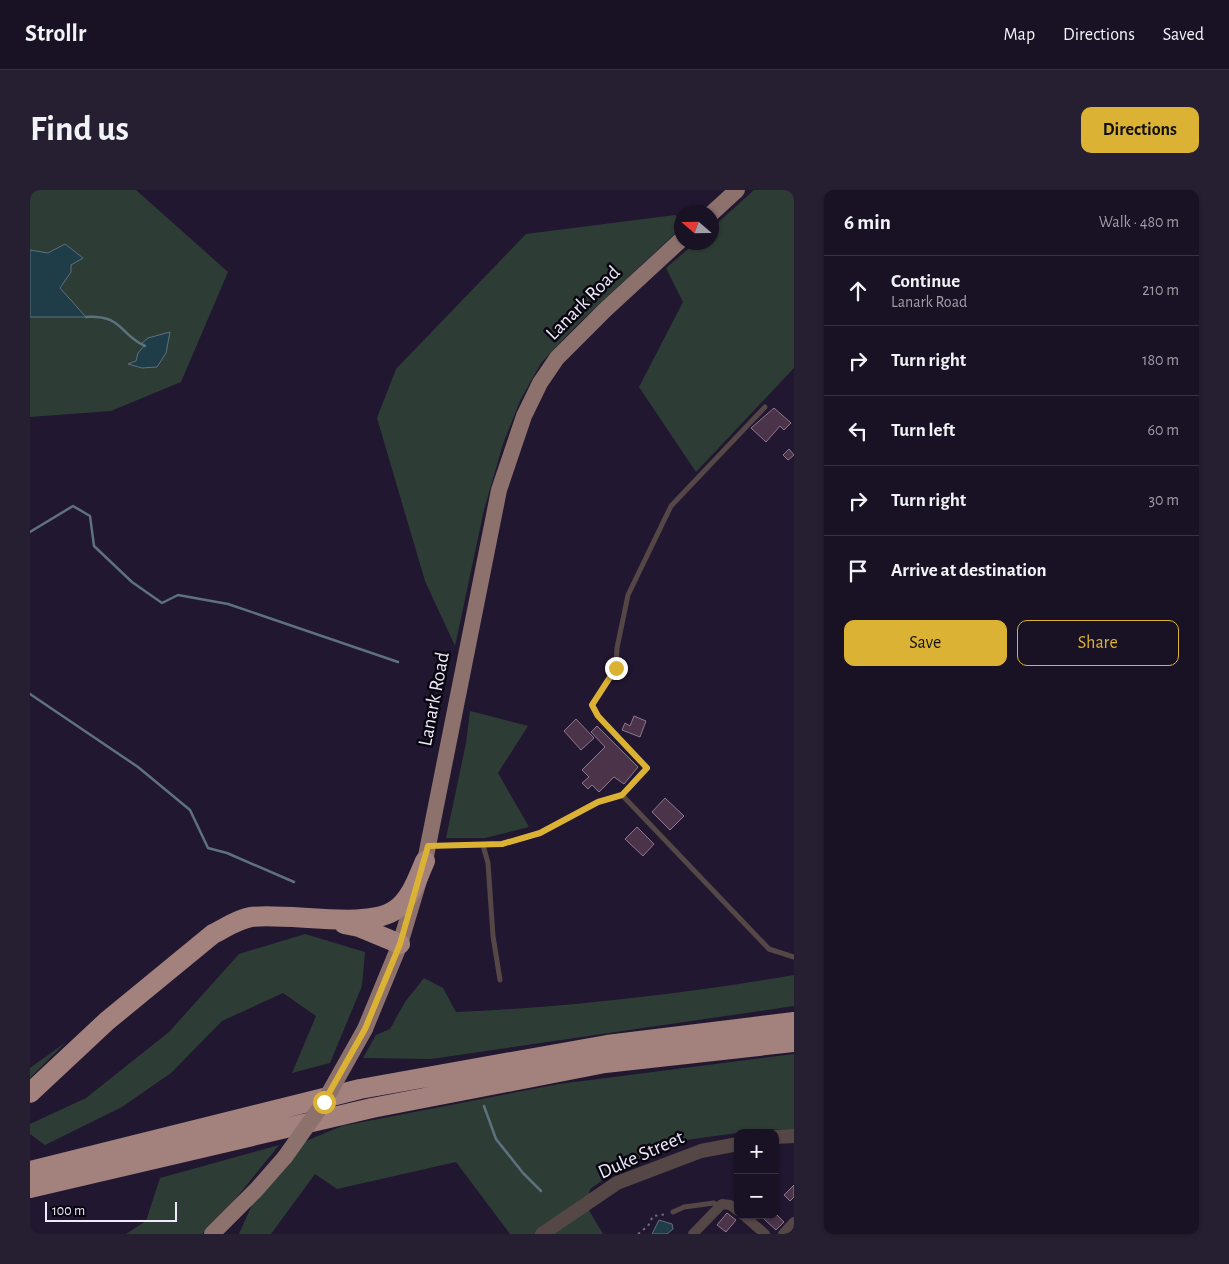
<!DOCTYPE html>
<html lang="en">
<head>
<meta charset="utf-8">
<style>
  :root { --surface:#191124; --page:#261f31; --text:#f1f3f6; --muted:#9f9da6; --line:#373141; --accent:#dbb233 }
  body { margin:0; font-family:"Alegreya Sans",sans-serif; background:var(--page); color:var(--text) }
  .controls { position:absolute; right:15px; bottom:15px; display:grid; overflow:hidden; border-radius:10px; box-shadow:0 1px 4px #0004 }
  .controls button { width:45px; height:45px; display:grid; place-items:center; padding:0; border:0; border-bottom:1px solid var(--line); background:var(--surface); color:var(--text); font:25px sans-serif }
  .compass { position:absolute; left:644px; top:15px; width:45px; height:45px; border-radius:50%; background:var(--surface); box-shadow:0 1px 4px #0004; rotate:290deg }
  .scale { position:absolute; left:15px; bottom:12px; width:132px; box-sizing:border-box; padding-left:5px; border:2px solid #efeafb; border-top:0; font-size:14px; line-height:18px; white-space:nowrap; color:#efeafb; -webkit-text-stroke:4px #090610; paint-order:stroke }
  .stop { position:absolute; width:15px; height:15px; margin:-11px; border:4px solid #dbb233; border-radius:50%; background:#fff }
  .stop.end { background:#dbb233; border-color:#fff; box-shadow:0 1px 5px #0008 }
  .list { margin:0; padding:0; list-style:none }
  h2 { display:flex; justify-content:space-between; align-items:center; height:65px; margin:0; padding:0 20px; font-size:21px }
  h2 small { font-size:16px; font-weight:400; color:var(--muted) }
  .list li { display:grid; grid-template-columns:32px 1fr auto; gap:15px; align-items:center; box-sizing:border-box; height:70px; padding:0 20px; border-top:1px solid var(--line) }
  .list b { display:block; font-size:19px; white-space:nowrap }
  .list p { margin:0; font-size:16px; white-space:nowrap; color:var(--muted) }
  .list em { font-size:16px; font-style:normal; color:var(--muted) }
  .actions { display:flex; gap:10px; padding:15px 20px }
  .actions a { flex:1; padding:11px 0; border:1px solid var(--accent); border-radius:10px; text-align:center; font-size:18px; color:var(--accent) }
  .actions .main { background:var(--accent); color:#111 }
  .icon { flex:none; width:28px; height:28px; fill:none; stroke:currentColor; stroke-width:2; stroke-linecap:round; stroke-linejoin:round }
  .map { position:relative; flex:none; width:764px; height:1044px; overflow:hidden; border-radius:10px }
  header { display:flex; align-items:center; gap:30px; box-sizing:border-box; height:70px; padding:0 25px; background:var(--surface); border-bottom:1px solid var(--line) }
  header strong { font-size:24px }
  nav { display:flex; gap:28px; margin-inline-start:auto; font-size:18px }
  .intro { display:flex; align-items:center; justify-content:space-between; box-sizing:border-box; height:120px; padding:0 30px }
  h1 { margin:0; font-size:35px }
  .button { padding:12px 22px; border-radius:10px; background:var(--accent); color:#111; font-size:18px; font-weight:700 }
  main { display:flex; gap:30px; padding:0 30px }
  aside { flex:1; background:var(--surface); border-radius:10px; box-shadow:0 1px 4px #0004 }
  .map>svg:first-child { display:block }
  .green { fill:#2d3d35 }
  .water { fill:#1e3d49; stroke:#5d717e }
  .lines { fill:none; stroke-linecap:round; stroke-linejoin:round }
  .stream { stroke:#5d717e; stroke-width:2.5 }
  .building { fill:#4b344a; stroke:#90768f }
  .path { stroke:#71697f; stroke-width:2; stroke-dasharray:2.5 4; stroke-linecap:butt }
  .service { stroke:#554746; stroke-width:5 }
  .minor { stroke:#554746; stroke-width:10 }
  .tertiary { stroke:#554746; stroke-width:14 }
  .primary { stroke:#8d716d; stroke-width:16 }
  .motorway { stroke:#a3817d; stroke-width:20 }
  .primary-bridge { stroke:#8d716d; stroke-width:16 }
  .route { stroke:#dbb233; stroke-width:6 }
  .labels { text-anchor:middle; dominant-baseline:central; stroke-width:5; stroke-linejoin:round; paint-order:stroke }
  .street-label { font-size:20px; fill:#efeafb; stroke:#090610 }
</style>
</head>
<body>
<header>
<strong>Strollr</strong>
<nav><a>Map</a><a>Directions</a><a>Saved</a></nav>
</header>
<div class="intro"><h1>Find us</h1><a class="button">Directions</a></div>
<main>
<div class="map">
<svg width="764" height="1044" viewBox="0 0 764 1044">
  <rect width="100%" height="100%" fill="#211730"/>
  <path class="green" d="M0,0H106L198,82L151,192L81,221L0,227Z
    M724,0H764V178L666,282L609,197L653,112L636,78L665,53L682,52V38Z
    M645,25L651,32V38L546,136L511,173L490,211L473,254L454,320L425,456L395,391L347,228L366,179L496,44Z
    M440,521L498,536L468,583L499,637L455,648H416L436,553Z
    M275,744L335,762L332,796L300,873L262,883L286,826L253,803L192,831L141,883L92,917L15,955L0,944V934L56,908L139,842L209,764Z
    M764,785V816L401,869L333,868L346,845L360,839L375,812L394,788L413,798L426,822C539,817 652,804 764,785Z
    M36,852L0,888V878Z
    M764,864V940L735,939L656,950L596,974L560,999L557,1017L573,1044H480L426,972L307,999L285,984L241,1044H209L222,1015L271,953L312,936L529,894Z
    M249,955L199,1017L172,1044H96L116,1031L130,988Z"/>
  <path class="water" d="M35,54L53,68L41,75V82L30,98L56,127H0V60L18,63Z
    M140,142L136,163L127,177L112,178L98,174L106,171L108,163L114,156L112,153L118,148Z
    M629,1030L642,1034L643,1039L637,1044H622Z"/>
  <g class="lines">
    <path class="stream" d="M56,127C93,125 89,144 115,156
      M0,342L43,316L60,326L64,356L102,392L132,413L148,405L198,414L368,472
      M0,504L108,577L160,620L178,658L197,663L264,692
      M454,916L466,949L493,983L511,1001"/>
  </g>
  <path class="building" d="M744,218L761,233L754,240L750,236L736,252L721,238Z
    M759,259L764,265L758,270L753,265Z
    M604,526L616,531L610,547L592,540L595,533L600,536Z
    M546,529L564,548L551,560L534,541Z
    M567,536L608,577L594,594L584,587L569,602L562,595L558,599L552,593L559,587L552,580L575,557L561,542Z
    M635,608L654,626L640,640L622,622Z
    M607,637L624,654L613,666L595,649Z
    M764,995V1007L760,1011L754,1005Z
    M697,1023L706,1030L696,1042L687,1035Z
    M738,1025H747L754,1032L746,1040L734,1029Z"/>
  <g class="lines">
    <path class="path" d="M608,1044L618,1036L623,1026L638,1024"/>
    <path class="service" d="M592,605L617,578L567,526L562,515L586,478L587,458L598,405L641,316L735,217
      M453,655L458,673L463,746L470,790
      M399,656L472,654L510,643L568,612L592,605L739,759L764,767
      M643,1022L654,1017L684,1013L688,1016"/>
    <path class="minor" d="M713,1025L735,1044
      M663,1044L692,1014L700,1015L708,1021
      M753,1044L764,1032"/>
    <path class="tertiary" d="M745,947L764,946
      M512,1044L587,993L671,961L708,954"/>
    <path class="primary" d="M682,23L707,0
      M335,839L370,754L395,671L469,300L494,226L510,193L527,168L575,120L652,49
      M182,1044L226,1000L255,967"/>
    <path class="motorway" d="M314,734L329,737L370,754
      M0,903L77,831L183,744C195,738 208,729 221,727C257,722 337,740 365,720C381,709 388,687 395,671
      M0,981L330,899L577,855L764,832
      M0,998L342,918L575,873L764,852"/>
    <path class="primary-bridge" d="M255,967L294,912L335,839"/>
  </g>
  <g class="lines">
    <path class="route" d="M294,912L335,839L370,754L398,656L472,654L510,643L568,612L592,605L617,578L568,526L562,515L586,478"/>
  </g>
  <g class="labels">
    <g class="street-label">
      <text transform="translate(553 113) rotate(-45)">Lanark Road</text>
      <text transform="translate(404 509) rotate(-79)">Lanark Road</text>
      <text transform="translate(611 965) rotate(-24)">Duke Street</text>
    </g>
  </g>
</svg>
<div class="controls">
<button>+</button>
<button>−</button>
</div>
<svg class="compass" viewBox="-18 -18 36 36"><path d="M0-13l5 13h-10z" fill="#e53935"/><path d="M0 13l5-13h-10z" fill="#9f9da6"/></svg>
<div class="scale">100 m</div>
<div class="stop" style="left:294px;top:912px"></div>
<div class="stop end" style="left:586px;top:478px"></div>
</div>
<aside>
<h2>6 min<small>Walk · 480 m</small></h2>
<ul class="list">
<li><svg class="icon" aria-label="ahead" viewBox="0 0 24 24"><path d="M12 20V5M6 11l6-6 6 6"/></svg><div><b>Continue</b><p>Lanark Road</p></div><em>210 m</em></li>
<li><svg class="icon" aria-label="right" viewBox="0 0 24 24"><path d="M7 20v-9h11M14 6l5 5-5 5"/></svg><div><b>Turn right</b></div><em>180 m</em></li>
<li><svg class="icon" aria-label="left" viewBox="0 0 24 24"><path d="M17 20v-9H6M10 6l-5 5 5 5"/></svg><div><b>Turn left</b></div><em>60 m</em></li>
<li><svg class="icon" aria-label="right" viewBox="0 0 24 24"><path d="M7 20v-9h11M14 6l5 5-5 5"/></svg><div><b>Turn right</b></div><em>30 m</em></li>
<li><svg class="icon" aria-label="arrive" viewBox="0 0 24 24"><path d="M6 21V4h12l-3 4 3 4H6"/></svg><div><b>Arrive at destination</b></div></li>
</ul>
<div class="actions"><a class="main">Save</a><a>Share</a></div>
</aside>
</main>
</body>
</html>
